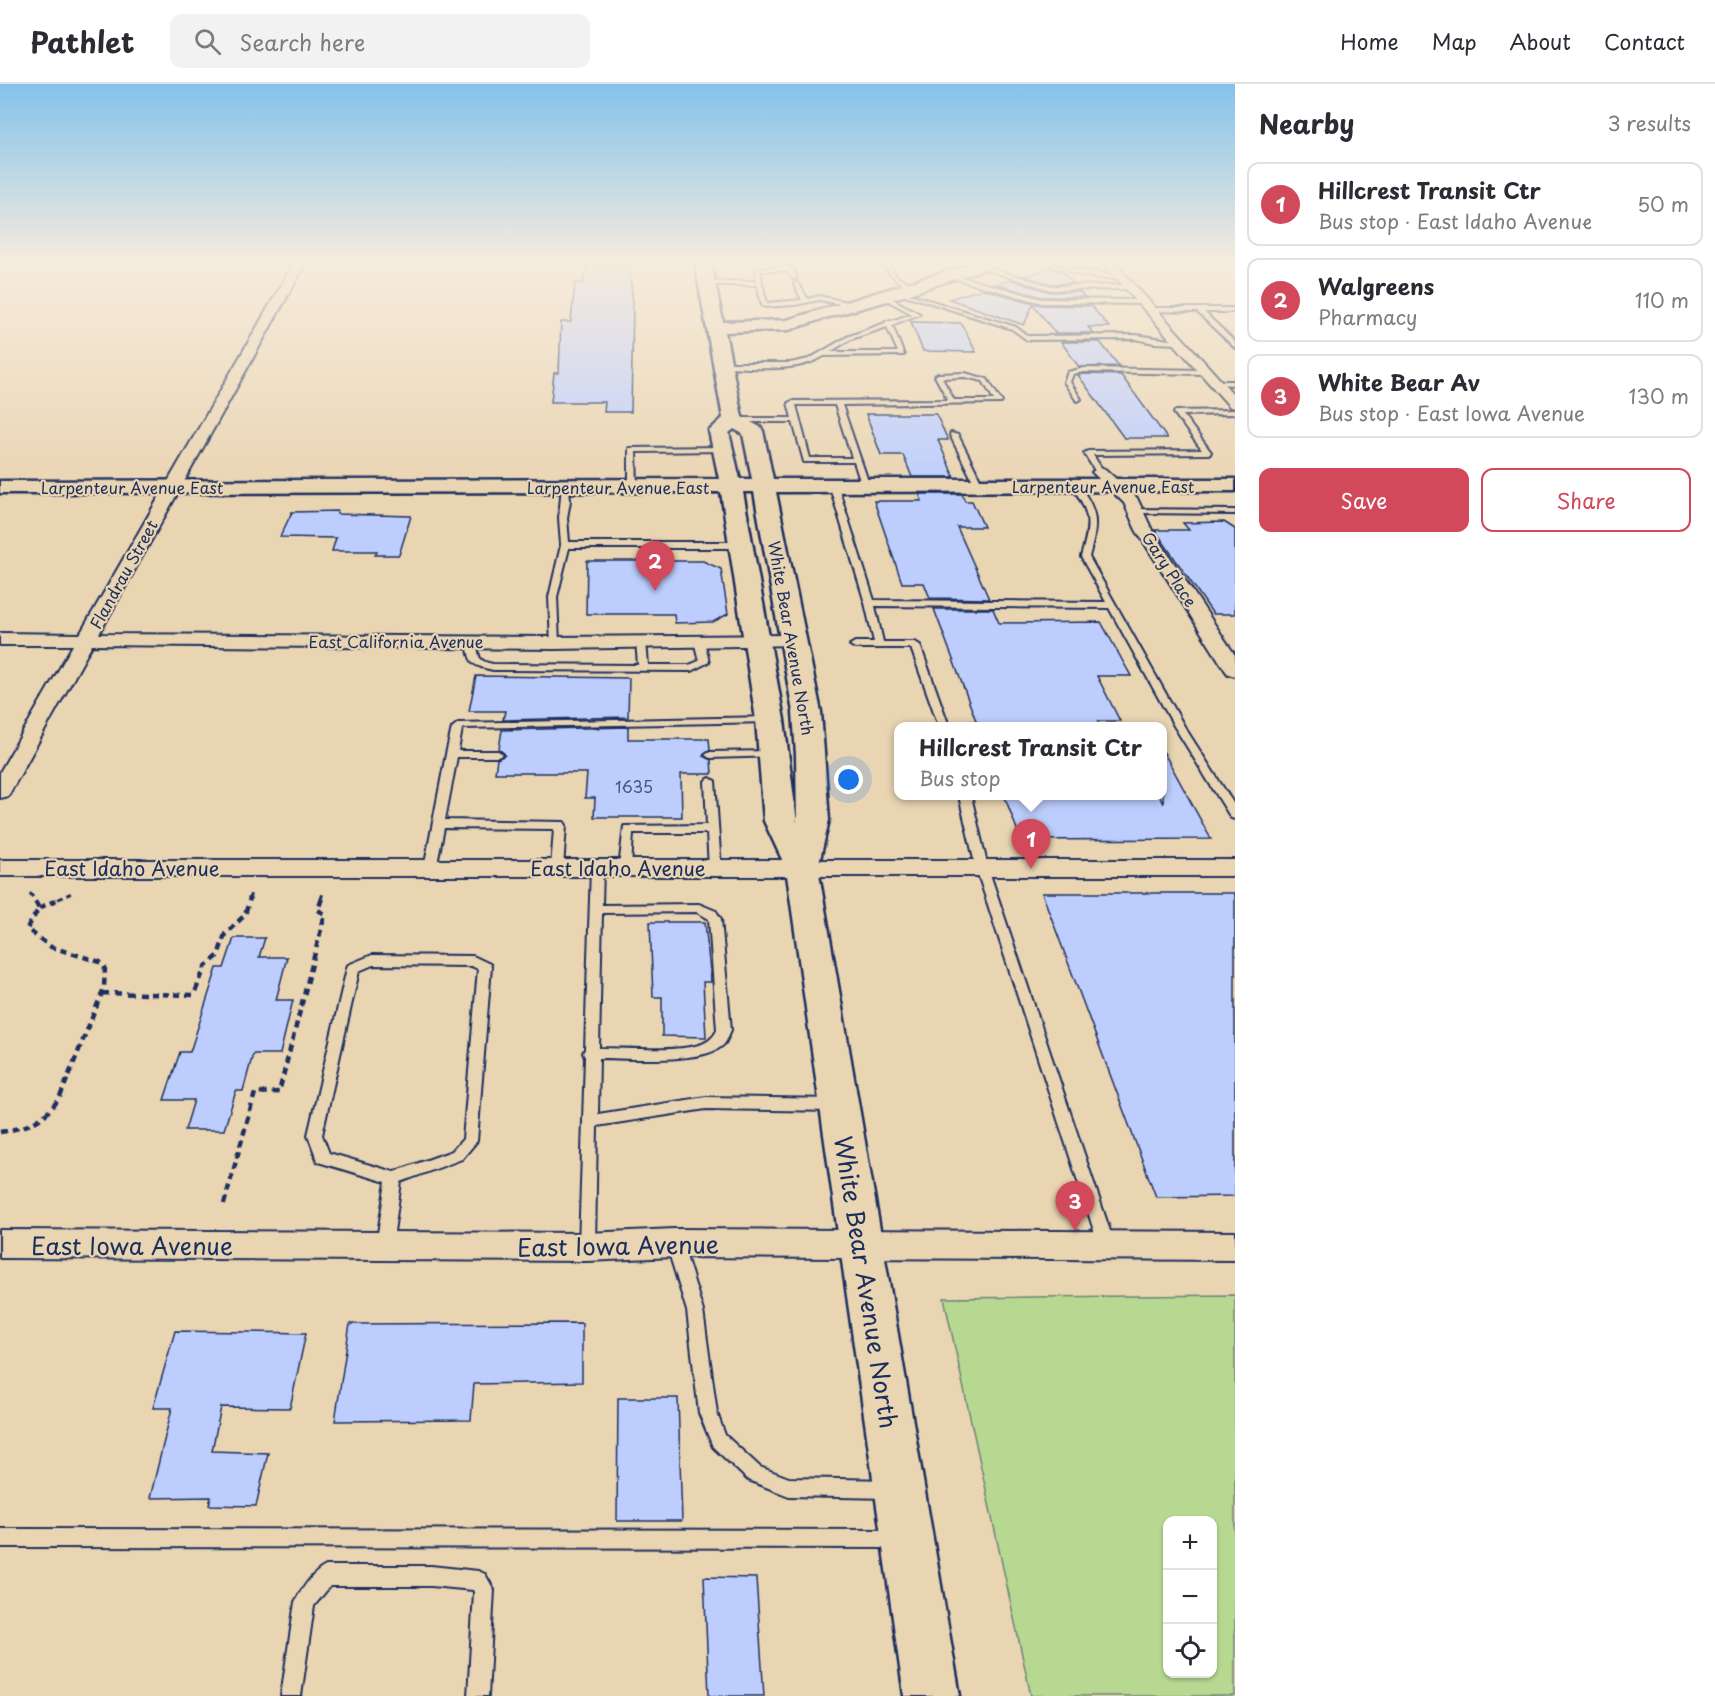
<!DOCTYPE html>
<html lang="en">
<head>
<meta charset="utf-8">
<style>
  :root { --surface:#fff; --page:#f2f2f3; --text:#2b2b33; --muted:#7c7c81; --line:#e1e1e2; --accent:#d1495b }
  body { margin:0; font-family:"Playpen Sans",sans-serif; background:var(--page); color:var(--text) }
  .controls { position:absolute; right:18px; bottom:18px; display:grid; overflow:hidden; border-radius:12px; box-shadow:0 2px 4px #0004 }
  .controls button { width:54px; height:54px; display:grid; place-items:center; padding:0; border:0; border-bottom:2px solid var(--line); background:var(--surface); color:var(--text); font:30px sans-serif }
  .you { position:absolute; left:849px; top:696px; width:21px; height:21px; margin:-15px; border:4px solid #fff; border-radius:50%; background:#1a73e8; box-shadow:0 0 0 9px #1a73e833 }
  .badge { display:grid; place-items:center; width:39px; height:39px; border-radius:50%; background:var(--accent); color:#fff; font-size:20px; font-weight:700 }
  .pin { position:absolute; translate:-50% -50px; filter:drop-shadow(0 2px 3px #0008) }
  .pin::after { content:''; position:absolute; top:32px; width:21px; height:18px; background:inherit; clip-path:polygon(0 0,100% 0,50% 100%) }
  .popup { position:absolute; left:894px; top:638px; width:273px; height:78px; box-sizing:border-box; display:grid; place-content:center; border-radius:12px; background:var(--surface); filter:drop-shadow(0 2px 4px #0005); font-size:20px; white-space:nowrap; color:var(--muted) }
  .popup b { font-size:22px; color:var(--text) }
  .popup::after { content:''; position:absolute; left:50%; top:100%; margin-left:-12px; border:12px solid transparent; border-top-color:var(--surface) }
  .list { margin:0; padding:0; list-style:none }
  h2 { display:flex; justify-content:space-between; align-items:center; height:78px; margin:0; padding:0 24px; font-size:26px }
  h2 small { font-size:20px; font-weight:400; color:var(--muted) }
  .list li { display:grid; grid-template-columns:39px 1fr auto; gap:18px; align-items:center; box-sizing:border-box; height:84px; margin:0 12px 12px; padding:0 12px; border:2px solid var(--line); border-radius:12px }
  .list b { display:block; font-size:22px; white-space:nowrap }
  .list p { margin:0; font-size:20px; white-space:nowrap; color:var(--muted) }
  .list em { font-size:20px; font-style:normal; color:var(--muted) }
  .actions { display:flex; gap:12px; padding:18px 24px }
  .actions a { flex:1; padding:14px 0; border:2px solid var(--accent); border-radius:12px; text-align:center; font-size:21px; color:var(--accent) }
  .actions .main { background:var(--accent); color:#fff }
  .icon { flex:none; width:33px; height:33px; fill:none; stroke:currentColor; stroke-width:2; stroke-linecap:round; stroke-linejoin:round }
  .map { position:relative; flex:none; width:1235px; height:1612px; overflow:hidden }
  header { display:flex; align-items:center; gap:36px; box-sizing:border-box; height:84px; padding:0 30px; background:var(--surface); border-bottom:2px solid var(--line) }
  header strong { font-size:28px }
  nav { display:flex; gap:33px; margin-inline-start:auto; font-size:21px }
  .search { width:420px; height:54px; background:var(--page); display:flex; align-items:center; gap:15px; box-sizing:border-box; padding:0 21px; border-radius:12px; color:var(--muted); font-size:22px }
  main { display:flex }
  aside { flex:1; background:var(--surface) }
  .map>svg:first-child { display:block }
  .green { fill:#b7d891; stroke:#698478; stroke-width:1.5; fill-rule:evenodd }
  .building { fill:#bdcefe; stroke:#1b2f5e; stroke-width:1.5 }
  .lines { fill:none; stroke-linecap:round; stroke-linejoin:round }
  .lane-casing { stroke:#1b2f5e; stroke-width:4 }
  .street-casing { stroke:#1b2f5e; stroke-width:4 }
  .secondary-casing { stroke:#1b2f5e; stroke-width:5 }
  .path-far1 { stroke:#1b2f5e; stroke-width:3; stroke-dasharray:5 4; stroke-linecap:butt }
  .path { stroke:#1b2f5e; stroke-width:4.5; stroke-dasharray:7 5; stroke-linecap:butt }
  .lane { fill:#ead5b3; fill-rule:evenodd }
  .street { fill:#ead5b3; fill-rule:evenodd }
  .secondary { fill:#ead5b3; fill-rule:evenodd }
  .labels { text-anchor:middle; dominant-baseline:central; stroke-width:4.5; stroke-linejoin:round; paint-order:stroke }
  .far-street-label { font-size:16px; fill:#1b2f5e; stroke:#ead5b3 }
  .number-label { font-size:16px; fill:#445786 }
  .street-label { font-size:20px; fill:#1b2f5e; stroke:#ead5b3 }
  .near-street-label { font-size:24px; fill:#1b2f5e; stroke:#ead5b3 }
</style>
</head>
<body>
<header>
<strong>Pathlet</strong>
<div class="search"><svg class="icon" aria-label="search" viewBox="0 0 24 24"><circle cx="10" cy="10" r="6"/><path d="M15 15l6 6"/></svg>Search here</div>
<nav><a>Home</a><a>Map</a><a>About</a><a>Contact</a></nav>
</header>
<main>
<div class="map">
<svg width="1235" height="1612" viewBox="0 0 1235 1612">
  <rect width="100%" height="100%" fill="#ead5b3"/>
  <filter id="ink" filterUnits="userSpaceOnUse"><feTurbulence type="fractalNoise" baseFrequency=".0167" numOctaves="2"/><feDisplacementMap in="SourceGraphic" scale="12" xChannelSelector="R" yChannelSelector="G"/><feConvolveMatrix kernelMatrix="1 2 1 2 8 2 1 2 1" color-interpolation-filters="sRGB"/></filter>
  <g filter="url(#ink)">
    <path class="green" d="M1235,1211V1612H1031L944,1214ZM1168,1436H1212V1590H1168Z"/>
    <path class="building" d="M587,181H629L633,220L631,328H604L605,318H551L554,289H559L561,238H571L575,199H583Z
      M1050,184L1062,187L1073,199L1051,200L1024,192Z
      M1011,196L1050,208H1080L1084,213H1042L996,200Z
      M982,205L1041,221L1091,222L1109,243H1088L1093,249H1055L1033,220L1024,241L949,215Z
      M911,238L961,239L976,268L923,267Z
      M1061,258H1100L1119,282L1079,283Z
      M1085,290L1121,291L1167,354H1124L1078,291Z
      M866,330H936L948,356H938L954,393H912L903,371H881Z
      M919,410H962L965,417H972L984,443H957L989,515L930,514L924,499H902L874,417H922Z
      M338,427L337,430L411,432L399,471H375L377,467H332L336,454L280,453L292,428Z
      M1224,438L1235,445V530H1213L1155,446H1189L1183,439Z
      M587,477H703L721,485L728,530L713,538L675,539L674,530H586Z
      M934,525H993L999,539L1101,538L1131,592H1097L1120,637H1098L1100,642H978Z
      M476,592L629,594L628,633L503,636L505,627H469Z
      M628,643V655H709L710,666L703,672L711,676L712,690H681L682,733H594L595,714H585L587,689H495L497,675L505,671L499,665L502,646Z
      M1163,667L1211,755L1021,756L1004,711H1159L1163,720Z
      M1042,809H1235V1112L1156,1113Z
      M650,838H705L711,898H703L706,953L662,952V913H653Z
      M234,854H265L259,873H287L276,916H293L280,970H253L243,1007H236L224,1046H185L194,1016H164L180,968H190L217,884H224Z
      M582,1239V1298L474,1300L471,1336L335,1337L350,1240Z
      M175,1247L306,1249L290,1324L221,1323L212,1367L268,1369L256,1422L209,1421L211,1413L150,1414L172,1324H153Z
      M618,1314H678L682,1437H617Z
      M704,1493L756,1494L764,1612H709Z"/>
    <g class="lines">
      <g class="lane-casing">
        <path id="lane" d="M882,179H888L897,193L919,203C903,207 890,191 882,179Z
          M1044,179H1053L1063,183L1060,185Z
          M978,181L1051,202L1130,201L1133,203L1130,205L1051,206L978,183Z
          M788,183L794,186L797,195H793L787,187H761L762,199L767,219L802,216L794,200L797,198L808,215L819,212L860,221L857,223L819,216L795,221L765,223L762,221L757,201H707L704,199L707,197H756V184Z
          M1069,184L1124,193L1121,195L1091,193L1067,187Z
          M950,190L1042,215L1143,216L1146,218L1143,220L1042,219L948,193Z
          M899,207L1016,243L1028,252L1136,251L1183,258L1180,260L1154,259L1136,255L1027,256L1012,245L899,209Z
          M885,211L920,230L892,241L904,271L824,272C795,290 755,283 722,283L719,281L722,279H790L809,275L847,253L885,239L886,237H891L912,230L883,214ZM887,243L898,268H830L851,255Z
          M1151,224H1235V228H1204L1235,258V264L1197,228L1149,227Z
          M1084,284L1206,286L1209,288L1206,290L1084,288L1073,290L1070,298L1081,315L1078,317L1076,316L1064,298L1068,288Z
          M965,289L987,295L1002,318L1001,319L842,321L870,403L866,405L862,403L854,378H804L793,338H733L729,336L733,334H792L788,319L792,317L948,316L935,292L938,290ZM965,293L983,297L994,316H954L942,294ZM796,321H835L852,374H810Z
          M1217,297H1235V301L1215,300V298Z
          M1235,326V330L1183,331L1211,368L1210,370L1093,371L1104,388L1100,390H1097L1084,369L1088,367L1202,366L1174,329L1175,327Z
          M951,349L958,351L984,403L983,405L976,403L950,351Z
          M723,363H726V367L636,368L637,403L633,405L629,403V364Z
          M562,401L569,403L570,417L567,434L569,458H740L744,461L740,464H569L557,513L559,559L554,562L551,561L549,513L561,461L559,434Z
          M831,401L838,403L874,516L1106,518L1081,473C1090,442 1092,430 1072,403L1079,401C1099,429 1098,440 1089,473L1184,642L1235,722V735L1231,734L1174,642L1109,524L875,522L883,558H915L920,561L949,642H939L911,564H855L850,561L855,558H874L865,519L830,403Z
          M1132,425L1235,426V430L1135,429H1132Z
          M641,554L646,557L648,581H689L699,577L694,557L699,554L704,557L709,578L691,587L493,586C471,581 470,580 467,558L472,555L475,556C481,571 474,576 493,580L638,581L636,557Z
          M770,633L775,636L774,638L464,644L462,645L458,667H498L503,670L498,673H457L445,736L564,738L566,741L563,784L557,788L551,784L554,745L444,744L436,785L430,789L424,785L446,670L452,644L458,639Z
          M773,667L778,670L777,672L710,674L705,671L710,668Z
          M710,694L715,697L721,784L719,787L715,788L709,784L707,749H633L631,784L625,788L621,787L619,784L624,742L707,741L705,697Z
          M959,712H971L988,784L1115,1162L1113,1167L1107,1169L1101,1167L1099,1162L976,784Z
          M597,780L603,784L602,821L699,820L716,827L721,835L731,946C729,950 727,956 725,959C708,981 626,974 599,974L598,1030L706,1013L835,1015L840,1017L842,1021L840,1025L835,1027L706,1025L597,1042L595,1163L593,1168L587,1170L581,1168L579,1163L585,973L583,969L585,965L591,784ZM697,828L709,835L717,946C713,955 705,960 695,962C670,968 626,964 599,964L602,829Z
          M372,871L473,872L490,880L491,883L477,1057L462,1075L401,1098L392,1162L390,1167L384,1169L378,1167L376,1162L386,1098L318,1078L308,1051L347,884L348,881ZM373,881L471,882L478,885L463,1055L452,1067L394,1088L329,1069L322,1051L359,887Z
          M674,1152L680,1154L682,1159L703,1227L717,1329L725,1351L760,1383L789,1394L890,1396L896,1399L899,1405L896,1411L890,1414L789,1412L748,1396L713,1363L699,1329L687,1227L666,1159L668,1154Z
          M0,1445L896,1446L903,1448L905,1455L903,1462L896,1464L0,1463Z
          M326,1482H431L478,1487L485,1490L494,1506L488,1612H468L474,1508L473,1506L431,1502H330L314,1522L301,1612H281L295,1518C301,1506 313,1488 326,1482Z"/>
      </g>
      <g class="street-casing">
        <path id="street" d="M294,179H306L99,550L554,553L793,551L800,553L802,557L800,561L554,565L92,561L11,707L8,712L0,714V688L73,561H0V549L80,550Z
          M1103,179H1115L1235,312V324L1230,323Z
          M1100,383L1105,385L1137,414L1152,446L1235,571V592L1228,590L1225,586L1136,446L1124,419L1092,388Z
          M0,776H1235V792H0Z
          M674,1145L1235,1148V1176L674,1173L587,1177L0,1174V1146L587,1149Z"/>
      </g>
      <g class="secondary-casing">
        <path id="secondary" d="M695,179H711L723,238L787,236L974,179H997L994,182L891,216L825,234L789,246L725,248L742,333L760,343L763,347L773,395H1235V407L776,408L821,628L829,736L818,784L960,1612H904L786,784L764,737L756,636L721,408L0,409V397L719,395L709,347L723,334ZM734,345L743,350L752,395H740L729,349ZM743,408H754L793,628L796,671L797,739L784,636Z"/>
      </g>
      <path class="path-far1" d="M30,809L34,815
        M58,815L72,809
        M249,815L251,809
        M321,815L323,809"/>
      <path class="path" d="M39,824L61,814
        M102,909L194,911L205,883L218,872L225,850L245,831L250,814
        M0,1048C29,1043 43,1038 60,1013L104,904L105,883L100,878L51,863L27,845L39,824L33,814
        M224,1120L255,1009L279,1008L325,830L318,826L322,814"/>
      <use href="#lane" class="lane"/>
      <use href="#street" class="street"/>
      <use href="#secondary" class="secondary"/>
    </g>
  </g>
  <linearGradient id="sky" x2="0" y2="1"><stop stop-color="#84c2ec"/><stop offset="0.44" stop-color="#f6ecdd"/><stop offset="1" stop-color="#f6ecdd" stop-opacity="0"/></linearGradient>
  <rect width="1235" height="405" fill="url(#sky)"/>
  <g class="labels">
    <g class="far-street-label">
      <text x="1103" y="402">Larpenteur Avenue East</text>
      <text x="132" y="403">Larpenteur Avenue East</text>
      <text x="618" y="403">Larpenteur Avenue East</text>
      <text transform="translate(1170 485) rotate(57)">Gary Place</text>
      <text transform="translate(123 490) rotate(-61)">Flandrau Street</text>
      <text transform="translate(792 554) rotate(80)">White Bear Avenue North</text>
      <text x="396" y="557">East California Avenue</text>
    </g>
    <g class="number-label">
      <text x="634" y="702">1635</text>
    </g>
    <g class="street-label">
      <text x="132" y="784">East Idaho Avenue</text>
      <text x="618" y="784">East Idaho Avenue</text>
    </g>
    <g class="near-street-label">
      <text x="132" y="1161">East Iowa Avenue</text>
      <text transform="translate(618 1161) rotate(-1)">East Iowa Avenue</text>
      <text transform="translate(867 1198) rotate(81)">White Bear Avenue North</text>
    </g>
  </g>
</svg>
<div class="controls">
<button>+</button>
<button>−</button>
<button><svg class="icon" aria-label="locate" viewBox="0 0 24 24"><circle cx="12" cy="12" r="6"/><path d="M12 2v4M12 18v4M2 12h4M18 12h4"/></svg></button>
</div>
<div class="you"></div>
<div class="pin badge" style="left:1031px;top:785px">1</div>
<div class="popup"><b>Hillcrest Transit Ctr</b>Bus stop</div>
<div class="pin badge" style="left:655px;top:507px">2</div>
<div class="pin badge" style="left:1075px;top:1147px">3</div>
</div>
<aside>
<h2>Nearby<small>3 results</small></h2>
<ul class="list">
<li><span class="badge">1</span><div><b>Hillcrest Transit Ctr</b><p>Bus stop · East Idaho Avenue</p></div><em>50 m</em></li>
<li><span class="badge">2</span><div><b>Walgreens</b><p>Pharmacy</p></div><em>110 m</em></li>
<li><span class="badge">3</span><div><b>White Bear Av</b><p>Bus stop · East Iowa Avenue</p></div><em>130 m</em></li>
</ul>
<div class="actions"><a class="main">Save</a><a>Share</a></div>
</aside>
</main>
</body>
</html>
